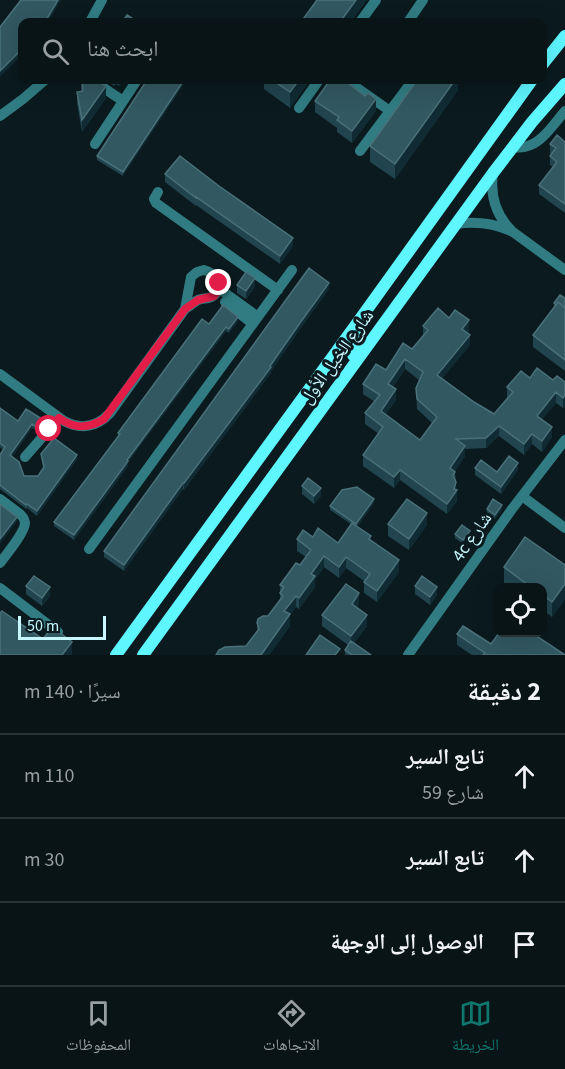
<!DOCTYPE html>
<html lang="ar">
<head>
<meta charset="utf-8">
<style>
  :root { --surface:#081416; --page:#162123; --text:#f1f3f6; --muted:#989ea1; --line:#293335; --accent:#0f766e }
  body { margin:0; font-family:"Source Sans 3","Noto Naskh Arabic",sans-serif; background:var(--page); color:var(--text); direction:rtl }
  .controls { position:absolute; right:18px; bottom:18px; display:grid; overflow:hidden; border-radius:12px; box-shadow:0 6px 24px #0002 }
  .controls button { width:54px; height:54px; display:grid; place-items:center; padding:0; border:0; border-bottom:2px solid var(--line); background:var(--surface); color:var(--text); font:30px sans-serif }
  .scale { position:absolute; left:18px; bottom:15px; width:88px; box-sizing:border-box; padding-left:6px; border:3px solid #c7f7ff; border-top:0; font-size:16px; line-height:21px; white-space:nowrap; color:#c7f7ff; -webkit-text-stroke:4px #0a1a1e; paint-order:stroke }
  .stop { position:absolute; width:18px; height:18px; margin:-14px; border:4px solid #e11d48; border-radius:50%; background:#fff }
  .stop.end { background:#e11d48; border-color:#fff; box-shadow:0 2px 6px #0008 }
  .list { margin:0; padding:0; list-style:none }
  h2 { display:flex; justify-content:space-between; align-items:center; height:78px; margin:0; padding:0 24px; font-size:26px }
  h2 small { font-size:20px; font-weight:400; color:var(--muted) }
  .list li { display:grid; grid-template-columns:39px 1fr auto; gap:18px; align-items:center; box-sizing:border-box; height:84px; padding:0 24px; border-top:2px solid var(--line) }
  .list b { display:block; font-size:22px; white-space:nowrap }
  .list p { margin:0; font-size:20px; white-space:nowrap; color:var(--muted) }
  .list em { font-size:20px; font-style:normal; color:var(--muted) }
  .icon { flex:none; width:33px; height:33px; fill:none; stroke:currentColor; stroke-width:2; stroke-linecap:round; stroke-linejoin:round }
  .map { position:relative; flex:none; width:565px; height:655px; overflow:hidden; direction:ltr }
  .search { position:absolute; background:var(--surface); box-shadow:0 6px 24px #0002; left:18px; right:18px; top:18px; height:66px; display:flex; align-items:center; gap:15px; box-sizing:border-box; padding:0 21px; border-radius:12px; color:var(--muted); font-size:22px }
  .sheet { height:330px; background:var(--surface) }
  nav { display:flex; justify-content:space-around; align-items:center; box-sizing:border-box; height:84px; border-top:2px solid var(--line); background:var(--surface); font-size:16px; color:var(--muted) }
  nav a { display:grid; justify-items:center; gap:3px }
  nav .on { color:var(--accent) }
  .map>svg:first-child { display:block }
  .lines { fill:none; stroke-linecap:round; stroke-linejoin:round }
  .minor { stroke:#307c82; stroke-width:10 }
  .secondary { stroke:#5ef6ff; stroke-width:12 }
  .wall { fill:#21444e; fill-rule:evenodd }
  .shaded-wall { fill:#102b33 }
  .building { fill:#325861; stroke:#4a717a; stroke-width:1.5; fill-rule:evenodd }
  .route { stroke:#e11d48; stroke-width:8 }
  .labels { text-anchor:middle; dominant-baseline:central; stroke-width:6; stroke-linejoin:round; paint-order:stroke }
  .street-label { font-size:18px; fill:#c7f7ff; stroke:#0a1a1e }
</style>
</head>
<body>
<div class="map">
<svg width="565" height="655" viewBox="0 0 565 655">
  <rect width="100%" height="100%" fill="#0a1a1e"/>
  <g class="lines">
    <path class="minor" d="M90,22L102,0
      M360,22L376,0
      M408,22L423,0
      M92,80L123,101
      M346,80L390,111
      M299,108L319,80
      M0,116L23,99L45,80
      M95,144L137,80
      M514,147C538,151 551,127 565,111
      M360,151L413,80
      M493,173C490,195 495,214 511,230
      M158,192L154,199L156,203L278,290
      M456,224C476,221 494,223 513,232L565,270
      M204,270C216,273 226,288 213,296C209,299 203,298 198,300C194,302 190,306 185,309L191,277L197,272Z
      M219,283L225,293L258,317
      M225,302L253,324
      M0,374L64,421C81,430 97,427 110,413L185,309
      M25,457L59,418
      M522,496L565,528
      M0,499L20,514C23,517 24,518 25,523C25,532 6,555 0,563
      M89,549L292,270
      M0,588L58,632
      M408,655L512,509L565,440"/>
    <path class="secondary" d="M542,65L565,36
      M352,331L359,333L362,339L353,355
      M116,655L363,315L532,80
      M143,655L493,173L532,122L565,84"/>
  </g>
  <path class="wall" d="M81,80H96L106,98L82,132L77,103V92L81,91Z
    M105,80H124L119,86L116,84L114,86Z
    M147,80L123,176L97,160V156Z
    M264,80H310L290,108L264,89Z
    M458,80V90L395,179L370,162V146Z
    M365,96L376,111L352,143L337,132V128L315,112V101Z
    M565,142V213L539,194V185L553,167L550,165V156L552,154L550,153V144Z
    M165,174L293,246L280,264L196,205V206L165,182Z
    M237,285L255,287L246,299L237,293Z
    M329,289L300,329L271,371V373L184,490L183,489L124,571L104,557V551Z
    M565,298V371L533,347V335L554,307V303Z
    M449,318L469,330L467,333L470,345L442,378L474,402L494,414L507,398V387L530,378L565,382V405L563,408L556,403L542,419L552,437L542,452L532,444L524,455L499,436L486,448L465,449V456L455,471L457,501L447,514L400,480L394,488L363,466V455L379,434L365,424V413L375,402L363,394V384L386,370L412,349L423,336V326ZM405,369L419,380L416,388L417,409L432,423L420,440L386,414L396,400L393,387Z
    M238,321L229,333L226,331L128,462V466L74,540L54,526V522L118,436V433L209,324Z
    M0,408L18,421L42,424L37,431L32,428L12,457L24,476H38L43,468L41,454L77,459L37,516L27,508L26,509L0,489V455L3,450L0,447Z
    M475,468L497,472L518,470L501,494L475,475Z
    M302,486L321,496L314,504L302,494Z
    M374,503L357,527L371,540L399,572L377,602L364,593V581L346,568L339,578L324,567L315,580V587L299,609L296,607L290,615V626L269,655H216L246,646L257,633V623L268,616L280,600V585L300,565L306,557L297,551V539L313,537L338,543L351,524L330,510V506Z
    M487,509H502L495,519L487,513Z
    M388,524L427,525L409,550L388,536Z
    M455,534L470,535L463,544L455,538Z
    M565,565V599L552,617L543,610V588H510L504,583V567Z
    M26,586L50,596L42,606L26,594Z
    M415,586L437,595L430,605L415,594Z
    M359,604L357,607L367,626L354,643L371,655H345V650L348,645L322,626V615Z
    M457,634L491,644L565,655H472L457,645Z"/>
  <path class="shaded-wall" d="M58,0H61L48,22H45Z
    M356,0H367L351,22H340Z
    M22,49V55L0,77V71Z
    M121,80H124L119,86V82Z
    M184,80H187L123,176V172Z
    M299,80H310L290,108V92Z
    M455,80H458V90L395,179V164Z
    M106,86V98L82,132V120Z
    M376,99V111L352,143V131Z
    M293,238V246L280,264V256Z
    M255,278V287L246,299V291Z
    M329,283V289L300,329L271,371V373L184,490V483L270,366L300,323Z
    M238,317V321L229,333V329Z
    M469,320V330L462,339V329Z
    M226,327V331L128,462V466L74,540V535L127,460Z
    M470,335V345L437,385V375Z
    M405,359V369L388,394V384Z
    M396,389V400L381,421V411Z
    M556,392V403L537,426V416Z
    M565,395V405L563,408V398Z
    M42,419V424L37,431V427Z
    M32,424V428L10,460V455Z
    M499,426V436L486,448V438Z
    M552,427V437L542,452V441Z
    M532,434V444L524,455V444Z
    M465,446V456L450,478V468Z
    M77,455V459L37,516V511Z
    M518,463V470L501,494V487Z
    M400,470V480L394,488V477Z
    M456,482L457,501L447,514V504L454,489Z
    M183,483V489L124,571V565Z
    M321,488V496L314,504V496Z
    M374,499V503L356,528V524Z
    M502,505V509L495,519V515Z
    M427,513V525L409,550V539Z
    M17,517V521L0,544V539Z
    M470,531V535L463,544V540Z
    M324,556V567L315,580V587L299,609V598L311,574Z
    M346,557V568L339,578V567Z
    M399,560V572L377,602V591Z
    M565,584V599L552,617V602Z
    M50,587V596L42,606V598Z
    M437,587V595L430,605V597Z
    M359,593V604L352,615V604Z
    M296,596V607L290,615V626L269,655H261L284,611Z
    M367,615V626L351,647V636Z
    M72,642V655H62Z"/>
  <path class="building" d="M21,0H58L45,22H22V49L0,71V27Z
    M317,0H356L340,22H301Z
    M127,15L138,22H122Z
    M82,80H96L106,86L82,120L77,92L83,91Z
    M111,80H121L119,82L116,80L114,82Z
    M147,80H184L123,172L97,156Z
    M272,80H299L290,92Z
    M330,80H344L365,96L368,93L376,99L352,131L337,120L339,117L315,101Z
    M417,80H455L395,164L370,146Z
    M557,135L565,142V204L539,185L557,162L550,156L556,148L550,144Z
    M180,156L219,186L293,238L280,256L196,197V198L165,174Z
    M309,268L329,283L300,323L270,366L271,367L184,483H183L124,565L104,551Z
    M246,272L255,278L246,291L237,285Z
    M560,295L565,298V308L558,302L556,305L554,303Z
    M558,302L565,308V360L533,335Z
    M223,305L238,317L229,329L226,327L127,460L128,461L74,535L54,522L120,434L118,433L202,319L209,324Z
    M438,308L449,318L455,310L469,320L462,329L470,335L437,375L474,402L494,414L513,392L507,387L521,371L530,378L537,368L553,380L557,376L565,382V395L563,398L556,392L537,416L552,427L542,441L532,434L524,444L499,426L486,438L456,439L465,446L450,468L455,472L453,475L456,482L454,489L457,490L447,504L400,470L394,477L363,455L383,427L365,413L380,395L363,384L376,364L386,370L403,343L412,349L428,330L423,326ZM405,359L423,372L416,388L417,399L437,417L420,440L381,411L396,389L388,384Z
    M0,408L18,421L26,409L42,419L37,427L32,424L10,455L19,462L24,476H38L44,467L41,454L54,438L77,455L37,511L27,504L26,505L0,485V455L5,447L0,443Z
    M509,456L518,463L501,487L475,468L481,460L497,472Z
    M308,478L321,488L314,496L302,486Z
    M357,487L374,499L356,524L330,506L342,490Z
    M407,499L427,513L409,539L388,524Z
    M493,499L502,505L495,515L487,509Z
    M0,504L17,517L0,539Z
    M352,523L371,536L369,539L399,560L377,591L364,582L370,574L346,557L339,567L324,556L311,574L315,576L299,598L296,596L284,611L290,614L261,655H216L219,650L225,647L246,646L259,629L257,623L258,619L263,616H268L283,596L280,593L284,587L280,585L296,563L300,565L311,550L297,539L303,530L313,537L318,528L338,543Z
    M462,525L470,531L463,540L455,534Z
    M525,537L565,565V584L552,602L543,595V588H532L504,567Z
    M34,576L50,587L42,598L26,586Z
    M422,576L437,587L430,597L415,586Z
    M346,584L359,593L352,604L367,615L351,636L322,615Z
    M2,611L43,639L52,627L72,642L62,655H0V613Z
    M463,626L491,644L499,633H532L565,655H483L485,653L457,634Z
    M320,635L340,649L335,655H306Z
    M351,641L371,655H352L345,650Z"/>
  <g class="lines">
    <path class="route" d="M49,429L59,418C74,429 88,429 104,419L185,309L198,300L214,296L218,290L219,283"/>
  </g>
  <g class="labels">
    <g class="street-label">
      <text transform="translate(337 357) rotate(-54)">شارع الخيل الأول</text>
      <text transform="translate(472 537) rotate(-55)">4c شارع</text>
    </g>
  </g>
</svg>
<div class="controls">
<button><svg class="icon" aria-label="locate" viewBox="0 0 24 24"><circle cx="12" cy="12" r="6"/><path d="M12 2v4M12 18v4M2 12h4M18 12h4"/></svg></button>
</div>
<div class="scale">50 m</div>
<div class="stop" style="left:49px;top:429px"></div>
<div class="stop end" style="left:219px;top:283px"></div>
<div class="search"><svg class="icon" aria-label="search" viewBox="0 0 24 24"><circle cx="10" cy="10" r="6"/><path d="M15 15l6 6"/></svg>ابحث هنا</div>
</div>
<section class="sheet">
<h2>2 دقيقة<small>سيرًا · 140 m</small></h2>
<ul class="list">
<li><svg class="icon" aria-label="ahead" viewBox="0 0 24 24"><path d="M12 20V5M6 11l6-6 6 6"/></svg><div><b>تابع السير</b><p>شارع 59</p></div><em>110 m</em></li>
<li><svg class="icon" aria-label="ahead" viewBox="0 0 24 24"><path d="M12 20V5M6 11l6-6 6 6"/></svg><div><b>تابع السير</b></div><em>30 m</em></li>
<li><svg class="icon" aria-label="arrive" viewBox="0 0 24 24"><path d="M6 21V4h12l-3 4 3 4H6"/></svg><div><b>الوصول إلى الوجهة</b></div></li>
</ul>
</section>
<nav>
<a class="on"><svg class="icon" aria-label="map" viewBox="0 0 24 24"><path d="M3 6l6-2 6 2 6-2v14l-6 2-6-2-6 2zM9 4v14M15 6v14"/></svg>الخريطة</a>
<a><svg class="icon" aria-label="directions" viewBox="0 0 24 24"><path d="M12 3l9 9-9 9-9-9zM9 14v-3h6M13 9l2 2-2 2"/></svg>الاتجاهات</a>
<a><svg class="icon" aria-label="saved" viewBox="0 0 24 24"><path d="M7 4h10v16l-5-4-5 4z"/></svg>المحفوظات</a>
</nav>
</body>
</html>
